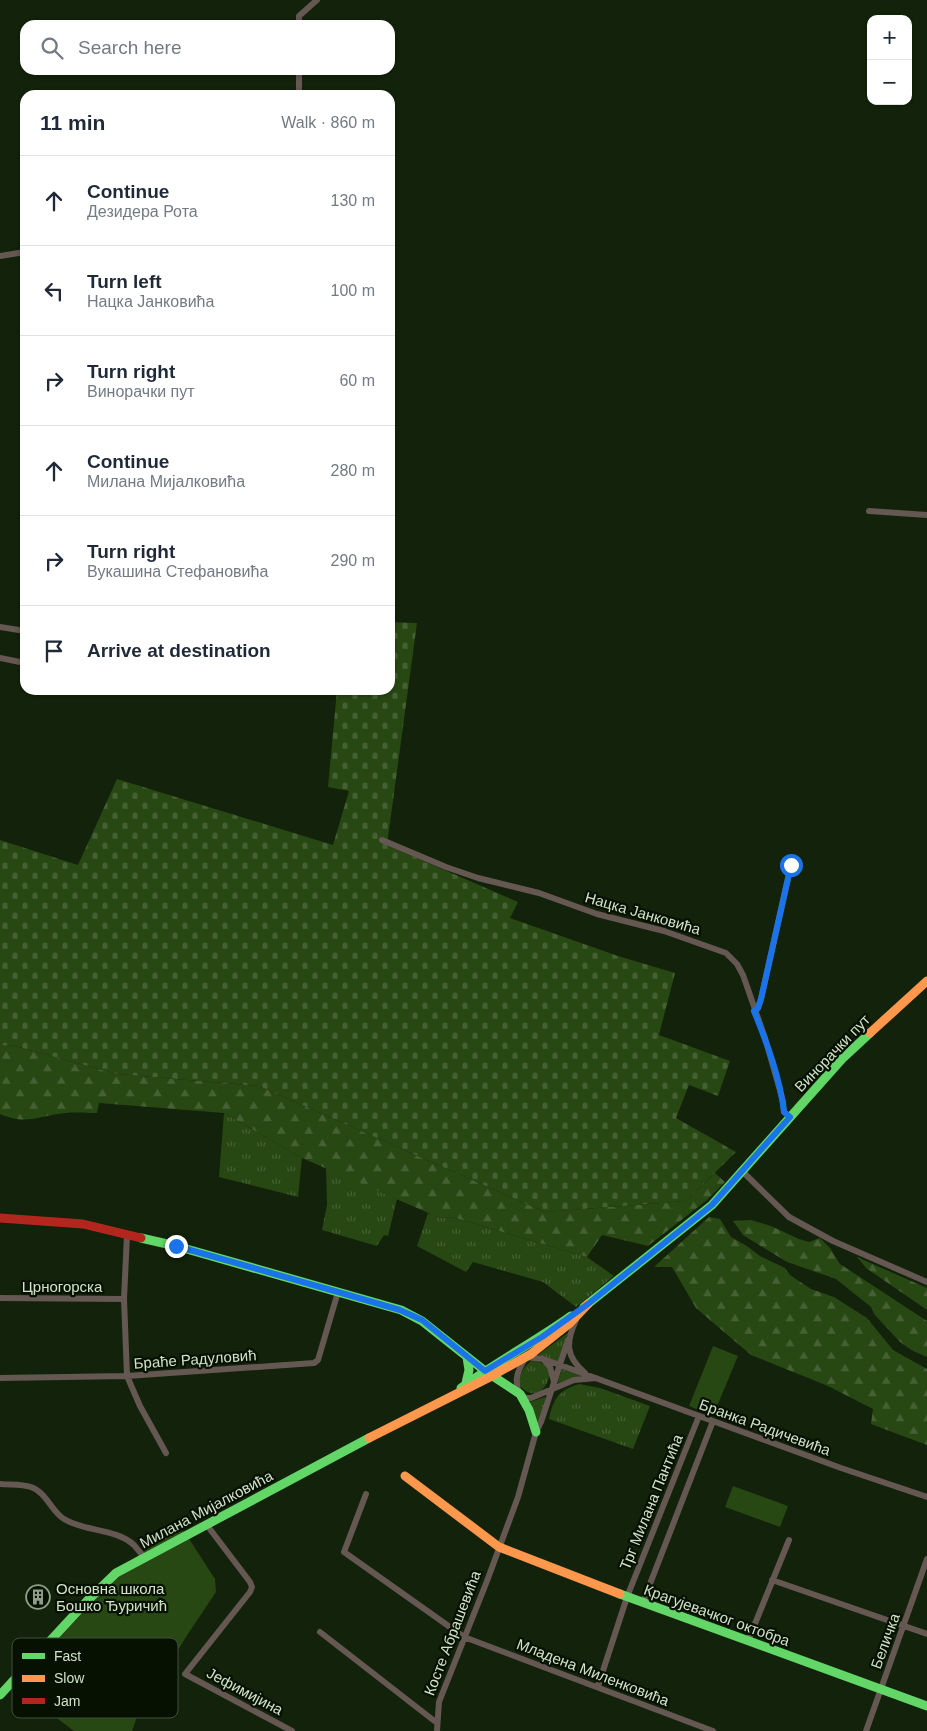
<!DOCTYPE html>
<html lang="en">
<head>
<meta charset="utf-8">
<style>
  :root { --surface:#fff; --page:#f6f6f7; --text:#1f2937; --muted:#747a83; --line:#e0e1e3 }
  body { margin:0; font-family:Helvetica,sans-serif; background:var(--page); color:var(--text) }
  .controls { position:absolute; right:15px; top:15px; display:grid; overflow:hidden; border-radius:10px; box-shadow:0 1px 4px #0004 }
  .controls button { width:45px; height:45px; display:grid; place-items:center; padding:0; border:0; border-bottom:1px solid var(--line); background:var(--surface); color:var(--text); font:25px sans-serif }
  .stop { position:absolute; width:15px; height:15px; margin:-11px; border:4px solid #1a73e8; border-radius:50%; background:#fff }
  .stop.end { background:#1a73e8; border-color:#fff; box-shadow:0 1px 5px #0008 }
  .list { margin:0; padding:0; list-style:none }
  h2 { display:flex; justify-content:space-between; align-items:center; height:65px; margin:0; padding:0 20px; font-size:21px }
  h2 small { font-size:16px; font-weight:400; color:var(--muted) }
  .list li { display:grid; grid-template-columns:32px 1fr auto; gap:15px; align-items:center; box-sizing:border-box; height:90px; padding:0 20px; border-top:1px solid var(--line) }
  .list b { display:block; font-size:19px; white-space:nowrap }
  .list p { margin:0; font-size:16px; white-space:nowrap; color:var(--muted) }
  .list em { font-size:16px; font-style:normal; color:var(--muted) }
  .icon { flex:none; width:28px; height:28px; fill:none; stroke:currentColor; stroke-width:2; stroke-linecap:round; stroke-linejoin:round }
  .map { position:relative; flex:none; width:927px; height:1731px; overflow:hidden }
  .search { position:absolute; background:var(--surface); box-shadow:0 1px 4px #0004; left:20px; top:20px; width:375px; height:55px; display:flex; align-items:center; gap:12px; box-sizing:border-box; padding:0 18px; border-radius:15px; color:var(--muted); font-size:19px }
  .panel { position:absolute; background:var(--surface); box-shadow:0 1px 4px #0004; left:20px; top:90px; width:375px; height:605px; border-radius:15px }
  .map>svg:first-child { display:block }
  .grass { fill:url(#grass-tufts) }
  .forest { fill:url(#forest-firs) }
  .cemetery { fill:url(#cemetery-stones) }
  .green { fill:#274713 }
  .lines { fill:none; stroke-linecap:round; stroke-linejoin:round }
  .street { stroke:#655751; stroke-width:6 }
  .fast { stroke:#63d668; stroke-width:9 }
  .slow { stroke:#ff974d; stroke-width:9 }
  .jam { stroke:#b3261e; stroke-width:9 }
  .route { stroke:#1a73e8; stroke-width:6 }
  .labels { text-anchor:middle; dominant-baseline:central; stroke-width:4.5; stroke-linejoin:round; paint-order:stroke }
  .street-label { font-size:15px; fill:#d1e2c8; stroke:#061102 }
  .poi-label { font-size:15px; fill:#d1e2c8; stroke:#061102; text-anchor:start }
  .key { fill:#061102; stroke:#43503d; stroke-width:1 }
  .key-label { font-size:14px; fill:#d1e2c8 }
</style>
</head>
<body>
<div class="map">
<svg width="927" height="1731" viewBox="0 0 927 1731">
  <defs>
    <pattern id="grass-tufts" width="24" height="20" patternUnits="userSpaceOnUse" patternTransform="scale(1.25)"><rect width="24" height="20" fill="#274713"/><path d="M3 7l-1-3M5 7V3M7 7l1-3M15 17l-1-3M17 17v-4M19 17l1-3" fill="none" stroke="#456134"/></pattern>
    <pattern id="forest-firs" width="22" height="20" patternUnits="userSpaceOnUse" patternTransform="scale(1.25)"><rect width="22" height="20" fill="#274713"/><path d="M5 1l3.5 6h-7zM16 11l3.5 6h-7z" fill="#456134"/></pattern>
    <pattern id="cemetery-stones" width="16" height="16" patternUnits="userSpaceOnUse" patternTransform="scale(1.25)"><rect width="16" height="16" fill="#274713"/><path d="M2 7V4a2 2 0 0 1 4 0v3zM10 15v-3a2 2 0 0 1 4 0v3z" fill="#456134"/></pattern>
  </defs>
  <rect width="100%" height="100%" fill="#13220a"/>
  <path class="grass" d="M224,1113L302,1158L298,1197L219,1177Z
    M326,1168L397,1199L388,1236L384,1235L377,1246L322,1230L327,1205Z
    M428,1213L440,1218L452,1217L587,1257L614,1276L576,1307L543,1282L473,1262L466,1272L417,1246Z
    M569,1332L558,1362L538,1355L565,1335Z
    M531,1361C564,1361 545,1401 528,1392C512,1385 521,1369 531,1361Z
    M562,1369L582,1376L557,1383Z
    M579,1384L600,1388L650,1406L633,1449L549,1419C553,1399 559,1390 579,1384Z
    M545,1397V1400L539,1421L537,1422L533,1408L530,1402Z"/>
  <path class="forest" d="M11,1045L117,1074L259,1086L545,1212L686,1201L715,1173L725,1182L707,1200L648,1246L602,1235L587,1257L452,1217L440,1218L302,1158L224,1113L99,1103L97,1113C87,1113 76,1112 66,1113C40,1115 27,1126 0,1114V1046Z
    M709,1217L720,1219L731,1237L747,1246L760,1256L785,1268L790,1275L811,1289L834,1297L867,1318L893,1350L927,1369V1445L871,1424L873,1409L828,1386L751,1355L696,1308L672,1267H654Z
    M751,1220L771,1226L799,1239L809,1242L820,1238L830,1248L840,1264L927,1321V1357L913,1351L900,1342L874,1314L871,1307L836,1279L787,1262L743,1235L733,1221Z
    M857,1257L927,1288V1310L866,1268Z"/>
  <path class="cemetery" d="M390,622L417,623L387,845L518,902L510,918L618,956L675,973L659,1035L730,1061L718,1096L689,1085L676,1118L736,1152L686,1201L545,1212L259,1086L117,1074L11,1045L0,1046V840L78,865L117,779L333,845L349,791L328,787L337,690H390Z"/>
  <path class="green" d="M713,1346L738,1356L713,1416L689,1406Z
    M733,1486L788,1506L780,1527L725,1507Z
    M184,1531L215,1579L216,1592L186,1637L161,1678L146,1692L132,1731H74L50,1713L43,1705L57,1672L45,1655L82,1608L133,1559L172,1532Z"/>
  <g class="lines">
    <path class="street" d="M299,25V16L317,0
      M299,70V95
      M0,256L25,252
      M869,511L927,515
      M0,627L25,631
      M0,658L25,663
      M382,840L446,867L478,878L539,893L597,914L664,931L726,953L737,964L743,975L765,1038L783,1101L784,1112L790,1117
      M754,1011L758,1008L761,999L791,865
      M742,1171L789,1217L833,1241L927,1282
      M127,1235L124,1299L127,1376L140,1406L166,1453
      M0,1298L124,1299
      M576,1320C566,1342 565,1356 585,1373
      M544,1360L550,1367L554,1382
      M0,1378L127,1376L314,1363L318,1360L338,1292
      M596,1378L574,1380L531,1398H526L520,1394C513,1380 518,1370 526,1357L543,1359L560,1365L841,1468L927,1497
      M0,1484C10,1485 22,1484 31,1487C46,1492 52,1512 64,1519C85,1532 115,1528 134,1545C137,1549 141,1553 144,1557
      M366,1494L344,1552L464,1637L713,1731
      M206,1524L250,1582L252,1587L250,1592L185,1674L292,1731
      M772,1580L927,1634
      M643,1602L713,1421
      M320,1632L437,1723
      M748,1641L789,1540
      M598,1686L627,1597L699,1416
      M437,1731L439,1702L487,1581L518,1497L536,1432L541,1422L568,1340
      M866,1731L927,1559"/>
    <path class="fast" d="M141,1238L176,1246L401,1310L422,1321L485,1371L520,1394L529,1410L536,1432
      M584,1307L712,1205L842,1059L870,1033
      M466,1383L469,1370L467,1357
      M461,1388C496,1362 535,1342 571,1316
      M620,1594L927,1706
      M0,1695L87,1601L116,1573L369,1438"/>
    <path class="slow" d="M870,1033L927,981
      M369,1438L488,1378L531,1354L570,1323L588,1304
      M405,1476L499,1547L620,1594"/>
    <path class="jam" d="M0,1218L83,1224L141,1238"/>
  </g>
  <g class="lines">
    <path class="route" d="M176,1246L338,1292L400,1310L422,1320L485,1371L542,1337L588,1304L712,1205L790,1117L784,1112C780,1078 767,1043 754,1011L758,1008L761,999L791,865"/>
  </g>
  <defs>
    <g id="building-ring" transform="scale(1.25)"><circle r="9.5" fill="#061102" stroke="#8e9f86" stroke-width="1.5"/><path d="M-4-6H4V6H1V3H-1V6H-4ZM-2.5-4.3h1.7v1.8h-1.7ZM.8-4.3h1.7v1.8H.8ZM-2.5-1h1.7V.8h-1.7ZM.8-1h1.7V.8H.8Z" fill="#8e9f86"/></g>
  </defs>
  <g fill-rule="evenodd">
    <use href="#building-ring" x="38" y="1597"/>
  </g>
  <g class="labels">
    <g class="street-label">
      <text transform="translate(643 913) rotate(16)">Нацка Јанковића</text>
      <text transform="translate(832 1053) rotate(-46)">Винорачки пут</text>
      <text x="62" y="1286">Црногорска</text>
      <text transform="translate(195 1359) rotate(-4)">Браће Радуловић</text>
      <text transform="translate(765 1427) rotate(20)">Бранка Радичевића</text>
      <text transform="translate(651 1502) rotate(-68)">Трг Милана Пантића</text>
      <text transform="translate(206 1509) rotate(-28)">Милана Мијалковића</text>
      <text transform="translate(717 1615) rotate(20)">Крагујевачког октобра</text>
      <text transform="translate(452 1633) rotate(-69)">Косте Абрашевића</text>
      <text transform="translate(885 1641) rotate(-70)">Беличка</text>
      <text transform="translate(593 1672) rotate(21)">Младена Миленковића</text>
      <text transform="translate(245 1691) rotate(28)">Јефимијина</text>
    </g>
    <g class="poi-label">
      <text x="56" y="1588">Основна школа<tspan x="56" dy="17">Бошко Ђуричић</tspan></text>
    </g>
  </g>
  <rect x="12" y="1638" width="166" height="80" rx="8" class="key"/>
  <rect x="22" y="1653" width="23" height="6" fill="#63d668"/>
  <rect x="22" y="1675" width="23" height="7" fill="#ff974d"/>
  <rect x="22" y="1698" width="23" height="6" fill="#b3261e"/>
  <g class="key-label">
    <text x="54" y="1661">Fast</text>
    <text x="54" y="1683">Slow</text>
    <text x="54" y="1706">Jam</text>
  </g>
</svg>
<div class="controls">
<button>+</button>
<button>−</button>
</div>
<div class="stop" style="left:791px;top:865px"></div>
<div class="stop end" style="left:176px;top:1246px"></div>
<div class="search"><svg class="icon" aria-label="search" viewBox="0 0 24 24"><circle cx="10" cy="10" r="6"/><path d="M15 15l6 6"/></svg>Search here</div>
<section class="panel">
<h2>11 min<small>Walk · 860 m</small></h2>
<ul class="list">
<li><svg class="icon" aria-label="ahead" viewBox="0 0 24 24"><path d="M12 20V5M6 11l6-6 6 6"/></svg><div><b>Continue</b><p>Дезидера Рота</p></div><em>130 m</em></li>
<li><svg class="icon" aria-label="left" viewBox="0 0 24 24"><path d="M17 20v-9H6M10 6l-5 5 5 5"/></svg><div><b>Turn left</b><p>Нацка Јанковића</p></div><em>100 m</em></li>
<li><svg class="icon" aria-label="right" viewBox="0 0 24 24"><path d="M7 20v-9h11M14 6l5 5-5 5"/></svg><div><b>Turn right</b><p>Винорачки пут</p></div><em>60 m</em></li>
<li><svg class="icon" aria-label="ahead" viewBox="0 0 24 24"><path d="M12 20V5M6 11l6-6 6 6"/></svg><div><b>Continue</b><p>Милана Мијалковића</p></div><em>280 m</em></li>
<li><svg class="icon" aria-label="right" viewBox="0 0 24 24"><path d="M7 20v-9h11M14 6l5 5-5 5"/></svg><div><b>Turn right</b><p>Вукашина Стефановића</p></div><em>290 m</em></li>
<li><svg class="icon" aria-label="arrive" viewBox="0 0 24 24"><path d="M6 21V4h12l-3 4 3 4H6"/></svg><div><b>Arrive at destination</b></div></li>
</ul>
</section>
</div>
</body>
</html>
